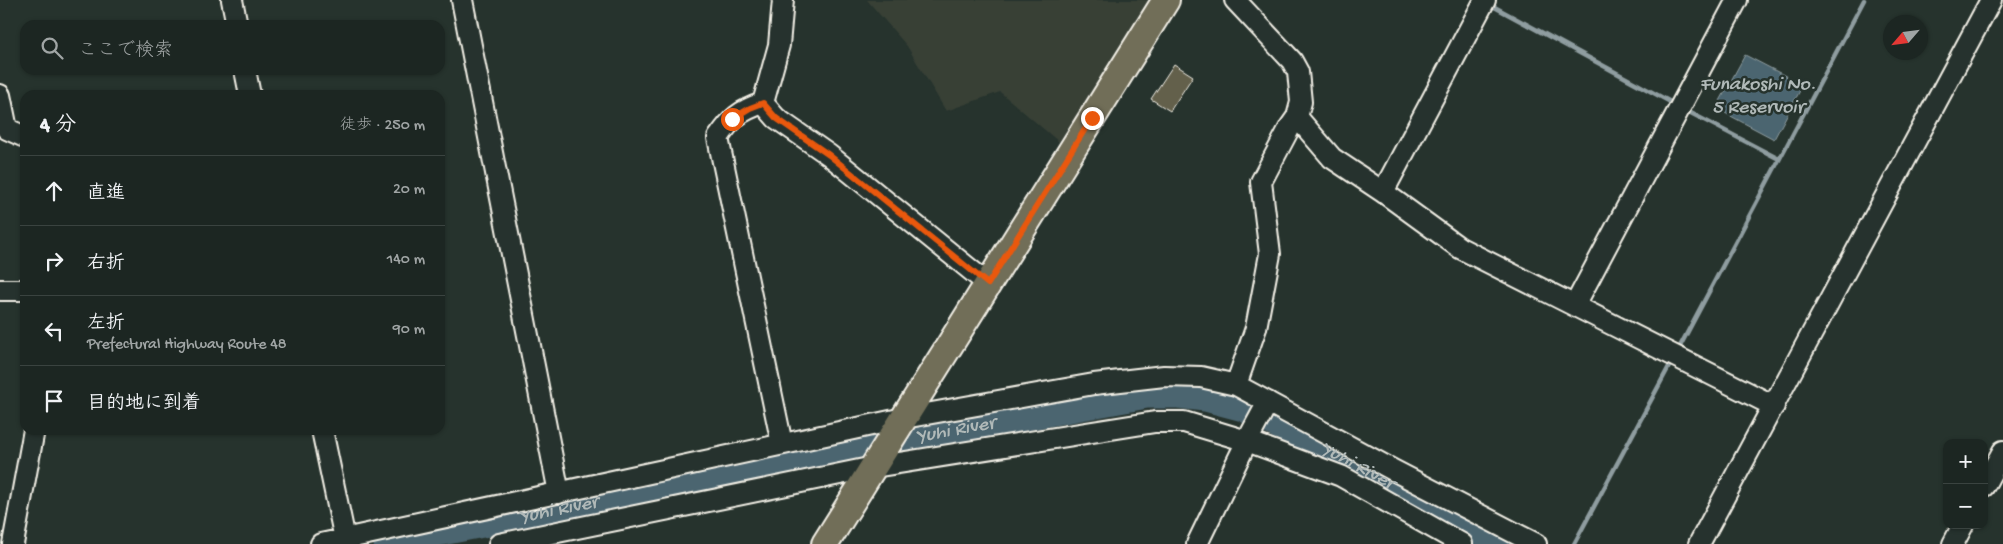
<!DOCTYPE html>
<html lang="ja">
<head>
<meta charset="utf-8">
<style>
  :root { --surface:#1c2622; --page:#252e2a; --text:#f1f3f6; --muted:#a0a5a5; --line:#3a4340 }
  body { margin:0; font-family:"Gochi Hand","Klee One",sans-serif; background:var(--page); color:var(--text) }
  .controls { position:absolute; right:15px; bottom:15px; display:grid; overflow:hidden; border-radius:10px; box-shadow:0 1px 4px #0004 }
  .controls button { width:45px; height:45px; display:grid; place-items:center; padding:0; border:0; border-bottom:1px solid var(--line); background:var(--surface); color:var(--text); font:25px sans-serif }
  .compass { position:absolute; left:1883px; top:15px; width:45px; height:45px; border-radius:50%; background:var(--surface); box-shadow:0 1px 4px #0004; rotate:242deg }
  .stop { position:absolute; width:15px; height:15px; margin:-11px; border:4px solid #ea580c; border-radius:50%; background:#fff }
  .stop.end { background:#ea580c; border-color:#fff; box-shadow:0 1px 5px #0008 }
  .list { margin:0; padding:0; list-style:none }
  h2 { display:flex; justify-content:space-between; align-items:center; height:65px; margin:0; padding:0 20px; font-size:21px }
  h2 small { font-size:16px; font-weight:400; color:var(--muted) }
  .list li { display:grid; grid-template-columns:32px 1fr auto; gap:15px; align-items:center; box-sizing:border-box; height:70px; padding:0 20px; border-top:1px solid var(--line) }
  .list b { display:block; font-size:19px; white-space:nowrap }
  .list p { margin:0; font-size:16px; white-space:nowrap; color:var(--muted) }
  .list em { font-size:16px; font-style:normal; color:var(--muted) }
  .icon { flex:none; width:28px; height:28px; fill:none; stroke:currentColor; stroke-width:2; stroke-linecap:round; stroke-linejoin:round }
  .map { position:relative; flex:none; width:2003px; height:544px; overflow:hidden }
  .search { position:absolute; background:var(--surface); box-shadow:0 1px 4px #0004; left:20px; top:20px; width:425px; height:55px; display:flex; align-items:center; gap:12px; box-sizing:border-box; padding:0 18px; border-radius:15px; color:var(--muted); font-size:19px }
  .panel { position:absolute; background:var(--surface); box-shadow:0 1px 4px #0004; left:20px; top:90px; width:425px; height:345px; border-radius:15px }
  .map>svg:first-child { display:block }
  .built { fill:#384036 }
  .water { fill:#4b6570; stroke:#8f9da0 }
  .lines { fill:none; stroke-linecap:round; stroke-linejoin:round }
  .stream { stroke:#8f9da0; stroke-width:4.5 }
  .river { stroke:#4b6570; stroke-width:25 }
  .building { fill:#63604c; stroke:#f4f1e8 }
  .minor-casing { stroke:#f4f1e8; stroke-width:24 }
  .major-casing { stroke:#f4f1e8; stroke-width:30 }
  .minor { stroke:#26332d; stroke-width:20 }
  .major { stroke:#716e59; stroke-width:26 }
  .route { stroke:#ea580c; stroke-width:6 }
  .labels { text-anchor:middle; dominant-baseline:central; stroke-width:5; stroke-linejoin:round; paint-order:stroke }
  .water-label { font-size:20px; font-style:italic; fill:#b0b9b8; stroke:#26332d }
</style>
</head>
<body>
<div class="map">
<svg width="2003" height="544" viewBox="0 0 2003 544">
  <rect width="100%" height="100%" fill="#26332d"/>
  <filter id="ink" filterUnits="userSpaceOnUse"><feTurbulence type="fractalNoise" baseFrequency=".02" numOctaves="2"/><feDisplacementMap in="SourceGraphic" scale="10" xChannelSelector="R" yChannelSelector="G"/><feConvolveMatrix kernelMatrix="1 2 1 2 8 2 1 2 1" color-interpolation-filters="sRGB"/></filter>
  <g filter="url(#ink)">
    <path class="built" d="M867,0H1151L1059,142L1000,92L946,111L907,46Z"/>
    <path class="water" d="M1745,55L1803,85L1774,139L1725,113L1726,104L1720,101Z"/>
    <g class="lines">
      <path class="stream" d="M1489,4L1676,105
        M1685,110L1779,159
        M1677,352L1864,0
        M1574,544L1672,361"/>
      <path class="river" id="s1" d="M386,544L621,498L925,436L1147,396H1178L1205,399L1243,409L1339,456L1499,544"/>
    </g>
    <path class="building" d="M1174,64L1193,76L1170,111L1151,99Z"/>
    <g class="lines">
      <g class="minor-casing">
        <path id="minor" d="M232,0L237,25
          M462,0L559,493
          M1235,0L1292,61L1298,72L1301,102L1297,117L1290,127L1261,182L1270,254L1256,328L1236,385
          M245,70L250,95
          M0,95L7,129L25,137
          M763,103C739,111 732,118 718,138L782,444
          M763,103L776,118L829,155L988,284
          M763,103L779,45L783,0
          M1297,117L1332,158L1383,192L1460,248L1774,406
          M1383,192L1485,0
          M0,290H25
          M1575,305L1737,0
          M322,430L346,544
          M1984,486L2003,451
          M13,544L34,430
          M321,544L904,418L1094,384L1164,376L1201,377L1236,385L1393,470L1536,544
          M499,544L874,467L1155,422H1184L1247,441L1341,476L1462,544
          M1197,544L1247,441L1268,402
          M1699,544L1991,0
          M1953,544L1963,525"/>
      </g>
      <g class="major-casing">
        <path id="major" d="M825,544L1166,0"/>
      </g>
      <use href="#minor" class="minor"/>
      <use href="#major" class="major"/>
    </g>
  </g>
  <g class="lines" filter="url(#ink)">
    <path class="route" d="M732,119L750,108L763,103L776,118L829,155L988,284L1092,118"/>
  </g>
  <g class="labels">
    <g class="water-label">
      <text x="1758" y="85">Funakoshi No.<tspan x="1758" dy="23">5 Reservoir</tspan></text>
      <text stroke="none"><textPath href="#s1" startOffset="581">Yuhi River</textPath></text>
      <text stroke="none"><textPath href="#s1" startOffset="1001">Yuhi River</textPath></text>
      <text stroke="none"><textPath href="#s1" startOffset="176">Yuhi River</textPath></text>
    </g>
  </g>
</svg>
<div class="controls">
<button>+</button>
<button>−</button>
</div>
<svg class="compass" viewBox="-18 -18 36 36"><path d="M0-13l5 13h-10z" fill="#e53935"/><path d="M0 13l5-13h-10z" fill="#a0a5a5"/></svg>
<div class="stop" style="left:732px;top:119px"></div>
<div class="stop end" style="left:1092px;top:118px"></div>
<div class="search"><svg class="icon" aria-label="search" viewBox="0 0 24 24"><circle cx="10" cy="10" r="6"/><path d="M15 15l6 6"/></svg>ここで検索</div>
<section class="panel">
<h2>4 分<small>徒歩 · 250 m</small></h2>
<ul class="list">
<li><svg class="icon" aria-label="ahead" viewBox="0 0 24 24"><path d="M12 20V5M6 11l6-6 6 6"/></svg><div><b>直進</b></div><em>20 m</em></li>
<li><svg class="icon" aria-label="right" viewBox="0 0 24 24"><path d="M7 20v-9h11M14 6l5 5-5 5"/></svg><div><b>右折</b></div><em>140 m</em></li>
<li><svg class="icon" aria-label="left" viewBox="0 0 24 24"><path d="M17 20v-9H6M10 6l-5 5 5 5"/></svg><div><b>左折</b><p>Prefectural Highway Route 48</p></div><em>90 m</em></li>
<li><svg class="icon" aria-label="arrive" viewBox="0 0 24 24"><path d="M6 21V4h12l-3 4 3 4H6"/></svg><div><b>目的地に到着</b></div></li>
</ul>
</section>
</div>
</body>
</html>
